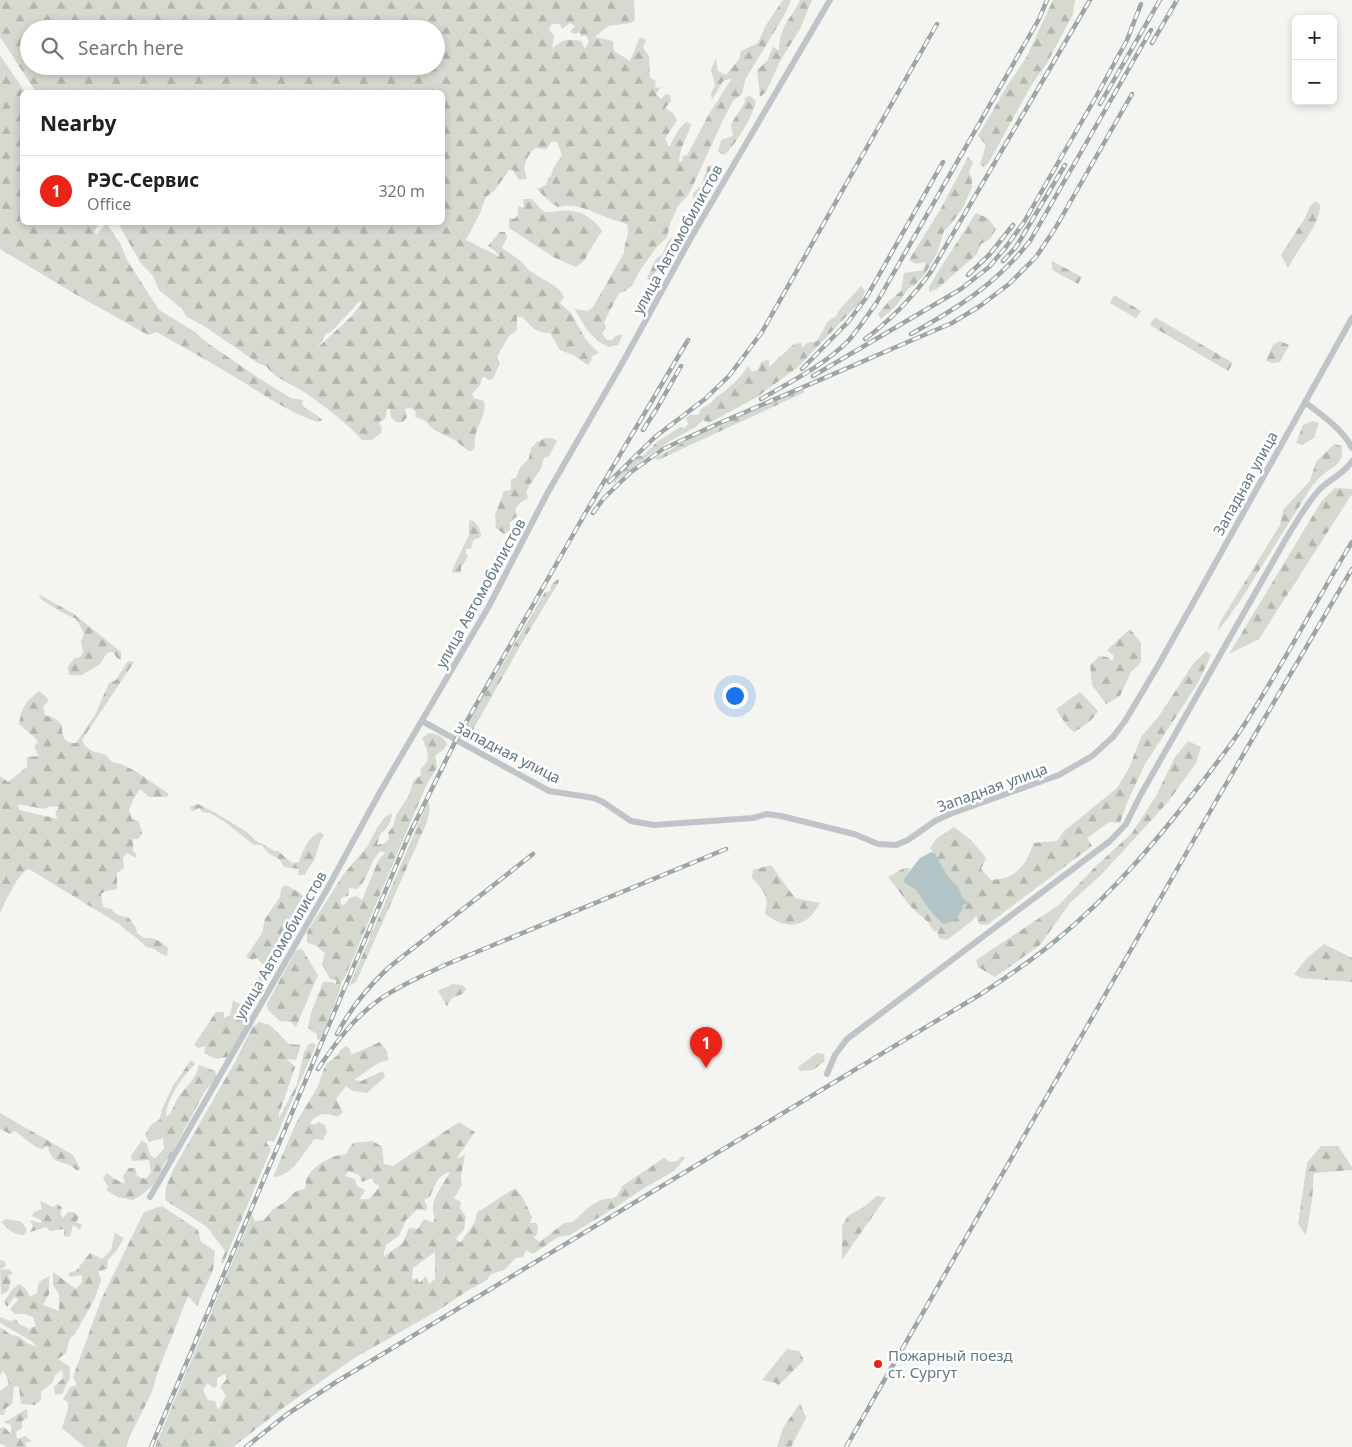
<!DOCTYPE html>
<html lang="en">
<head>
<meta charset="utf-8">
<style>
  :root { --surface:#fff; --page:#f6f6f6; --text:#202124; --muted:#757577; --line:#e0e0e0; --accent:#ec2318 }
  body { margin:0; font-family:"Noto Sans",sans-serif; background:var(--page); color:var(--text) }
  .controls { position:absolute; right:15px; top:15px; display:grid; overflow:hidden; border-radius:8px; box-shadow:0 2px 8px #0003 }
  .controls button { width:45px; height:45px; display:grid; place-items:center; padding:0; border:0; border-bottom:1px solid var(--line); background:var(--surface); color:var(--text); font:25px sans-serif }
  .you { position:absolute; left:734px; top:695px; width:18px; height:18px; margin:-12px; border:4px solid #fff; border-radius:50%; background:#1a73e8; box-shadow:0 0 0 8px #1a73e833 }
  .badge { display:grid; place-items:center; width:32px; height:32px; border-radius:50%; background:var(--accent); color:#fff; font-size:16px; font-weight:700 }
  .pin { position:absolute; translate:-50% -41px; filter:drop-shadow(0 1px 2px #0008) }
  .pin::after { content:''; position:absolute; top:26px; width:18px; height:15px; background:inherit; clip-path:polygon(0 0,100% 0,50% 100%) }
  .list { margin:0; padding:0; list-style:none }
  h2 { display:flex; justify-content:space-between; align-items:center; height:65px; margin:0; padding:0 20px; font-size:21px }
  h2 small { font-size:16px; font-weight:400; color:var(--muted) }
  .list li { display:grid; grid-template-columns:32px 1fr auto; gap:15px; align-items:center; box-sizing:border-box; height:70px; padding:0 20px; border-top:1px solid var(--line) }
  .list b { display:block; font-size:19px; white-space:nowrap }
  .list p { margin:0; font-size:16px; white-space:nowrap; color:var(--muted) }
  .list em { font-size:16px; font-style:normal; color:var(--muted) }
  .icon { flex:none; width:28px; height:28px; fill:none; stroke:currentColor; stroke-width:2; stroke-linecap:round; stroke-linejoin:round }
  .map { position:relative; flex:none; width:1352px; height:1447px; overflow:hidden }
  .search { position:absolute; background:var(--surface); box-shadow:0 2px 8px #0003; left:20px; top:20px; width:425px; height:55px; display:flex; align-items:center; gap:12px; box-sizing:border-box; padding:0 18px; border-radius:28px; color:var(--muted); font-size:19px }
  .panel { position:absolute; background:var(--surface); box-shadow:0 2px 8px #0003; left:20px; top:90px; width:425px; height:135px; border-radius:8px }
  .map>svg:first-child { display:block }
  .forest { fill:url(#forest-firs); fill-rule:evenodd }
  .water { fill:#b2c4c5 }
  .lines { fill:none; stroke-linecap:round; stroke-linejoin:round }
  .street { stroke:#bec4c7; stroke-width:6 }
  .rail-casing { stroke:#9ba6a9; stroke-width:4.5 }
  .rail { stroke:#fff; stroke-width:2.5; stroke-dasharray:8; stroke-linecap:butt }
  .poi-dot { fill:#ec2318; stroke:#fff; stroke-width:2 }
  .labels { text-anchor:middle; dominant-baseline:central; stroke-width:5; stroke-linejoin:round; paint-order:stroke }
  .street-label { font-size:15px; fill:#617a83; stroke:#fff }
  .poi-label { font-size:15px; fill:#617a83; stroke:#fff; text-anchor:start }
</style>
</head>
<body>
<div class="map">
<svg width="1352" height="1447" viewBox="0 0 1352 1447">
  <defs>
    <pattern id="forest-firs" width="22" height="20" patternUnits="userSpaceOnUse" patternTransform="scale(1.25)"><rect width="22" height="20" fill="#d5d9cf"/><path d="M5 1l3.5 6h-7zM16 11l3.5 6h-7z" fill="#b0b5ad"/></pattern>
  </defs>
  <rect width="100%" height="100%" fill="#f4f4f0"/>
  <path class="forest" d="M0,0H634L635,20L631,23L608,26L595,37L613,41L614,51L630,61L640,37L646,40L643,48L649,56L650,78L656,81L655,88L661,87L656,94L661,99L666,94L670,95L671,101L665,108L673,113L677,120L665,139L669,147L679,129L686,122L691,124C688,137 679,148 679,162L682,161L683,156L687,155L689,152L709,114L732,78L723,81L712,100L711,93L715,86L711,69L716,58L718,71L726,75L739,59L741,51L758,43L766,25L783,0H791L785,14L745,80L742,94L733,101L723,120L689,194L678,206L670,224L667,237L655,249L639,272L632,286L625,291L619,293L604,322L606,328L602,333L607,340H612L615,336L623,334L618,345L609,347C591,339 584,326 575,309L588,311L593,307L624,253C624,242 630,236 627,224C619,221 609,219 601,215C586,209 575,203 558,207L550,202L537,189L546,185L548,178L551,176L553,169L562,155L557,142H551L547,149L535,148C525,158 522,166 527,179L519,180L513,170H509L495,190L486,197L480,213L466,240L500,257L495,251L488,246L500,232H505L507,237L502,248C509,253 516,257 522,262C525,266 529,271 533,273C543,280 560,286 564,297L560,303L571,313L586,340L599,353L592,356L591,361L588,365L573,355L560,350L550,333C534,333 532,326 522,317H517V330L509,336L497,357L500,363L493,379L488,380L485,377L482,378L480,385L472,394L474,398L484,401C488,417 472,429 475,447L472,451H469L453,439L434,430L424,420L415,417L416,412L411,408L405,409L407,417L403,422H396L391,417L390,409H387L385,419L379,422L382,428L381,433L372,440H362C345,421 324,406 304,392C291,384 275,378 266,366L258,363L204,326L187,317L182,309L159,290L153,276L140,262L118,223L442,222V92H36L0,37ZM570,23L575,26L570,31L574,34L580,32V36H586L589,41L585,49L581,41C568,38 561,40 552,49L554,36L549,29L552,24H560L562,29ZM29,29H436V66H29ZM359,302H362L352,316L316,349L324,338L325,334L331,332Z
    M800,0H812L800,29L780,61L766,92L760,97L757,70L767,61L773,47L779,50C780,24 791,20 800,0Z
    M1053,0H1075L1073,14L1047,63L1032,84L989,162L984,167L980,164L986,145L978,136L1007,86L1026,58Z
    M0,55L25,92H22V222L99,223L94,232L97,234L106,223L120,243L127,260L159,310L192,330L209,344L260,379L291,398L303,400L302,405C308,411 316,413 322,420L318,422C291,413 267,397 243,382C215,365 186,348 156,332L148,335L75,294L0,249Z
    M750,96L756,101C751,121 738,139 725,155L718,152L721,140L733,136L731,124L744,104L746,97Z
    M968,157L973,162L969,173L972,178V187L964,206L951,224L944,231L937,253L925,274L915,285L909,288L896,306L881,319L878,314L889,301L901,291L904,273L924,270L925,262L916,264L909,260L940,210Z
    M715,165L717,173L703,196L693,199V193L701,186L708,166Z
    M523,199H532C535,202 539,208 543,211C547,213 553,212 558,211C576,208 593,216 602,231L588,253L585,260L576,267L555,258L509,228V218L514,219L518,215V206L524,208Z
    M1315,201L1320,204C1321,225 1297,249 1288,268L1281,255L1305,218L1310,206Z
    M976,213L988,218L996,229L990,239L981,244L977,254L937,289L929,292V287L941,267Z
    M673,236L675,239L669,254L658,267L650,282L647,278L656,259L662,255L667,243Z
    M1052,261L1082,277L1078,284L1052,270Z
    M861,286L865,291L862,300L798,367L757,397L709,423L703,420C691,432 677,436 664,445C646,457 630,469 614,483V480L636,457L644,455L657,442L680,427L685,428L688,424L686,418L690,415H698L702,408C712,404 711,401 718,396C730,387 740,379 748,366L752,372L758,370L761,362L769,359V367L794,344L801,343L802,348L807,343L817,341L828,321L836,316L840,309Z
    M1114,295L1141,311L1136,318L1110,303Z
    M1155,317L1233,363L1228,371L1150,325Z
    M1280,341L1289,345L1280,362L1272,363L1266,361L1273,345Z
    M802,389L805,392L658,460L655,458L699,434Z
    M1313,421L1319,423L1314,438L1302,445L1296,443L1303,425Z
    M546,438H552L557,441L549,456L544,458C541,472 532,479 526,492L528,498L520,503L515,509L517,516L510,522V530L504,534L496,528L495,515L504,491L511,490V479L516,478L520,468L529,458L531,448L537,442Z
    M1334,444L1342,446C1343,466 1336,463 1324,474C1319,477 1316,482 1312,486L1240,601L1218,631L1220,622L1280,525L1283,510L1310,481L1316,462Z
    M1335,488L1352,489V494L1259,639L1229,654L1321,502Z
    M472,520C478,525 481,529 481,537L473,540L471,549H466V553L468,557L461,567V572L454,573L452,570L469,535V521Z
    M558,579L559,582L523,641L469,737L462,736L465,728L545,592L550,591L551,585Z
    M38,594L74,614L121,652V660L117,658L113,652L107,653L100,664L82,675H69L68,667L74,658L80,657L83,652L81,642L84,633L76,619L61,612L42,600Z
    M1130,629L1141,643V662L1131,672L1120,696L1106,704L1092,685L1090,665L1100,656L1107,657L1112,661L1114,656L1107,650Z
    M1206,651L1211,655L1198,683L1145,764L1127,803L1120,823L1109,822L1087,838L1092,846L987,925L979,924L976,916L973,920L947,940L939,938L937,931L934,932L928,922L911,907L888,877L904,868H911L903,880L906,884L916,890L931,912L943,924L963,905L969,903L962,897L959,888L947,875L930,848L936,839L954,827L971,840L986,858L981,869L991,880C1017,879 1025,866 1034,843L1057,841L1064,831L1117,788L1129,768L1141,737L1159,716L1193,664Z
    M128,661L134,662L82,740L85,746L92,751L106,755L112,762L121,764L137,772L169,794L167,797H149L140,789L133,800L129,811L132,819L139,821L142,834L138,839H133V851L136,854V858L127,853L123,858L124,868L117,873V889L106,891L101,894L103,907L111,909L116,914L129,918L136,928L137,933L144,938H152L161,942L168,948L167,956C158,954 157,948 146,947C139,938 128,933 119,924L29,869C18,872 5,903 0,913V776L8,782L27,767V757L39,756L34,747L38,742C33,734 26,731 19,724C22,707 25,702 39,691L49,700L43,707L45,715L54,718L62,725C62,736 63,743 76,743L95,715L109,683L116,680ZM18,804L44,809L50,806L59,807L55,813L58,819L19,810Z
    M1080,692L1098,711C1093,720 1083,727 1074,732L1067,726L1056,709Z
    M429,733C438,734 443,736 447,744L444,749L435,756L437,767L426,786L345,977L341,983L340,990L320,1040L317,1039V1034L308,1028L311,1013L323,982H332L335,985L337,980L330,979L322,964L325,953L315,945L307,943V932L343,875L367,847L377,828L385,817L392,813C392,822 387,829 380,834L377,845L385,843L389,839L388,833C396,824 393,822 397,814C405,800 410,798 413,781L421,775L420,769C433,759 427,751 422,738ZM381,851L385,853L378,861L362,900L356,896L350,898L343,906L340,901L343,897L348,896L349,888L357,889C369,879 371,857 381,851Z
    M1188,741L1201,747L1196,763L1168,802L1101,875L1070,903L1040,945L995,977L978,967L976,960L1059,905L1095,867L1132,833L1156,796L1175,757Z
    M428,801L430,808L427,822L356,982L349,986L370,938V933L375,926Z
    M198,804L214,812L247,832L255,840L275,851H278L292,863L299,862C302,851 309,836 320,832L324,835C318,843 318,850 315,858C312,865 307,868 305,875H298L299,869L284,867C278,854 275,859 267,852C265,850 264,847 262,845H254L225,822L210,813L202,812L200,808L192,811L190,807Z
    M771,865L795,898L820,903C807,928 788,931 765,914C769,896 765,892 752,878L753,870Z
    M286,885L300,893L306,900L296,918L289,920C278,941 269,961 262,983L258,979L264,966L257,958L252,960L246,957L262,933L265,919L280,897L281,888Z
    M1324,944L1352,958V982L1301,978L1294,974L1307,958Z
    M302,949L318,975L296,1027L291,1022L280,1021L268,1010L267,1004L296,950Z
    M453,984L462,985L466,989L462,994L452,998L447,1006L438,991Z
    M233,1000L240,1004L239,1008L250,1019L227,1057L216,1059L204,1053L206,1046L198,1048L194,1045L216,1012H224V1018L230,1015Z
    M259,1022L270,1025L289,1044L301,1045L296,1060L287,1059L295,1067L279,1114V1118L297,1084L304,1052L309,1044L313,1043L316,1045L274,1142L268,1140L266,1142L271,1149L223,1264L221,1262L225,1251L207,1227L165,1200L166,1187L174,1168L235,1062L252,1028Z
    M380,1042L387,1051L388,1060L378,1063L354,1080L361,1081L383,1071L385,1077L367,1093L353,1091L346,1086L336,1099L343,1113L337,1117C326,1112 317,1113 310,1123L314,1125L319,1122L325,1125L327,1132L323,1140L315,1139C303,1152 294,1176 273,1177L297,1121L317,1088L326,1064L338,1055L340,1050L346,1046L350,1049L351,1055Z
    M817,1053L824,1054L825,1061L813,1070L800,1071L798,1067Z
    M191,1060L195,1064C183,1076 166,1099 166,1117C174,1111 174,1103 179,1096C186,1086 197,1078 199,1065L215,1071L217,1078L205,1091L169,1158C160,1167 163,1169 157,1179C152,1188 142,1195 133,1200L118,1197L106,1190L108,1187L103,1178L107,1173L113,1178L125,1184L123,1176L129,1168H135L137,1176L145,1179L151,1173L149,1160L132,1161L131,1156L142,1140L147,1144L150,1155L155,1158L164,1149L163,1138L149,1142L145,1135L151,1125L160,1119L162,1109L173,1086Z
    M0,1113L73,1155L81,1170H76C64,1157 54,1170 47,1145L43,1149L36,1147L15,1131L10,1134L0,1129Z
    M459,1122L475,1132L456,1159L465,1155L461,1176L462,1185L454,1198L461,1202L460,1208L466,1217L464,1229L456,1239L460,1243L475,1222L477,1212C491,1205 501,1195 515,1189L522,1196L532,1217L530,1223H536L538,1226L537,1234L534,1238L540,1242L564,1223L573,1222C584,1212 597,1197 612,1199L618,1195L622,1186L664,1158L670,1162L677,1161L682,1156L685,1158L674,1171L641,1190L616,1207L570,1235L558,1237L533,1254L526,1250L523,1257L516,1258L504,1270L491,1274L487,1280L467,1291L439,1310L356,1357L283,1408L233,1447H155L252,1215L255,1221L264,1220L273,1209L285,1202L296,1191L305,1189C306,1186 305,1180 307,1177C316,1164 330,1156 346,1154L353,1143L373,1141L382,1147L384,1164L393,1166ZM348,1171L359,1175L362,1182L372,1178L374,1183L380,1186L369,1199H360L365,1190L357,1186L355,1179L345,1176ZM450,1172C443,1186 427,1202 435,1218L433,1223L424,1219L418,1229L409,1228L403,1243L383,1257L386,1245L399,1236L406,1220L418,1209L426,1211L427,1206L424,1200L430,1197C434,1187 438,1174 450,1172ZM435,1252V1279L429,1284L426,1276L419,1283L417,1278L412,1280L413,1268ZM225,1374L227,1379L220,1387L226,1396L218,1410L215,1401L208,1400L203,1390L207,1383L214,1388L217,1386V1378Z
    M1321,1146H1338L1352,1167V1170L1314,1173L1312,1201L1306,1235L1298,1224L1307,1163Z
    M877,1196L886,1197L842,1260V1226L848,1216L862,1208Z
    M40,1201L53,1207L58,1204L62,1208L60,1213L63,1218L68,1212H74L79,1217L76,1222L82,1225L80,1230L73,1225L70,1237L64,1236V1229L50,1231L46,1227L30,1232L33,1226L30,1220L41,1223V1220L32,1216L34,1212L42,1209Z
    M162,1206L198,1230L201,1242L215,1251L213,1270L197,1306L188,1296L158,1371L152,1392L130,1436L126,1447H85L62,1428L68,1409V1402L63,1399L70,1387L77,1385L73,1377L101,1300L144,1212Z
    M6,1219L22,1222L27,1230L24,1235C13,1235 9,1230 1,1222Z
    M115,1233L124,1238L117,1250L108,1260L107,1269L98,1271L101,1280L95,1298L75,1334L70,1338L66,1353L58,1359L70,1367V1378L62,1394L55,1395L54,1387L63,1378L62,1370L55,1375L53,1382L41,1392V1400L35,1405L21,1404L19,1387L14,1386L12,1404L6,1408L4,1415H0V1391L9,1384L7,1377L3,1371L0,1376V1327L11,1335L18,1336L27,1343L36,1347L33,1342L0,1323V1317L11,1321L16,1319L19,1324L29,1329L36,1326L33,1317L25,1314H15L10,1309L19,1299L14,1297L7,1307L4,1302L11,1291L19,1284L26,1289L30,1297L37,1293L39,1282L49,1276V1294L43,1305L59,1311V1294L53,1285V1272L76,1289L82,1282V1275L70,1277L68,1273L76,1271L90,1253L102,1259L111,1250Z
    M0,1260L4,1261L6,1265L1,1270L9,1269L13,1273L8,1276L11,1280L8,1291L1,1295Z
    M787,1349L799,1351L804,1360L778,1386L776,1383L762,1380Z
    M800,1403L806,1418L791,1447H777L783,1428Z
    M27,1409L28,1418L22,1421V1428L16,1432L17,1439L25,1436L32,1441L25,1443L26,1447H6L5,1445L0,1444V1428L4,1427L11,1434V1425L3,1422C13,1419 18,1413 27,1409Z"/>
  <path class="water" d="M931,852L935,854L947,875L959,888L962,897L969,903L963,905C962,915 953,923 943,924L931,912L916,890L906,884L903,880L920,858Z"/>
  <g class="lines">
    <path class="street" d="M1305,402C1321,415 1343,429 1352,448
      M422,721L549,791L594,798L603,802L631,821L654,825L753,818L767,814L781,816L854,834L878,844L896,845L908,840L935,821L950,814L1059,775L1092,756L1113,737L1125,721L1159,664L1352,318
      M827,1074L835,1055L847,1039L1110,841L1126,824L1140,796L1287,537C1297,521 1307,503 1320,489C1330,479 1345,473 1352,461
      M150,1197L325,893L380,792L489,606L548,492L624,360L692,236L830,0"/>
    <g class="rail-casing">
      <path id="rail" d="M1152,43L1177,0
        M1100,104L1160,0
        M1003,261L1016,247L1065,165
        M968,275L990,254L1013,225
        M911,334C959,307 995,285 1030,241L1151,30
        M865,339C891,320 911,299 930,273L1090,0
        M802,369L848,322L866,298L943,162
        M813,376L961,289L989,267L1006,247L1024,222L1097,95L1127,40L1141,4
        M761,399C790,382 825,365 849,340C859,328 868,315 877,302L1039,19L1047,0
        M643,430L656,410L681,366
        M609,482L655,437L705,399L729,376L762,332L937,24
        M593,513L604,498L631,472L663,449L715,425L952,323L980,306L1009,284L1036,257L1056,227L1132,94
        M337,1034C350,1009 367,988 388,968L533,854
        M318,1069C336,1042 356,1015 383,997C403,984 424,975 445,965L726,849
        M151,1447L409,835L456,740L586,512L688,340
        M246,1447L286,1415L336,1382L981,994C1008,976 1036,958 1061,936C1114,892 1157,840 1199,786C1215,765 1232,744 1246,722C1284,663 1316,601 1352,542
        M846,1447L1219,796L1352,569"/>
    </g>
    <use href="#rail" class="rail"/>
  </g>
  <circle class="poi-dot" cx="878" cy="1364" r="5"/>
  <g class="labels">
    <g class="street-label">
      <text transform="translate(677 239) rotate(-61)">улица Автомобилистов</text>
      <text transform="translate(1245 483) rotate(-61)">Западная улица</text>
      <text transform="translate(480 593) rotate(-61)">улица Автомобилистов</text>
      <text transform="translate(508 752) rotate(27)">Западная улица</text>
      <text transform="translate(992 787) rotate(-20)">Западная улица</text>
      <text transform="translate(280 945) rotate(-60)">улица Автомобилистов</text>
    </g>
    <g class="poi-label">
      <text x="888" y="1355">Пожарный поезд<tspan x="888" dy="17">ст. Сургут</tspan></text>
    </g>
  </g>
</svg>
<div class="controls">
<button>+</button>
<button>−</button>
</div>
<div class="you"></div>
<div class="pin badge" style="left:706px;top:1068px">1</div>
<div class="search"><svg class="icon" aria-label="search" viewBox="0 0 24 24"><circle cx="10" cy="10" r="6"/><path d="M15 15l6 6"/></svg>Search here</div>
<section class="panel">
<h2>Nearby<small></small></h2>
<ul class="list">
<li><span class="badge">1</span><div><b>РЭС-Сервис</b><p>Office</p></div><em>320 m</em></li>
</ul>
</section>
</div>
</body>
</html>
